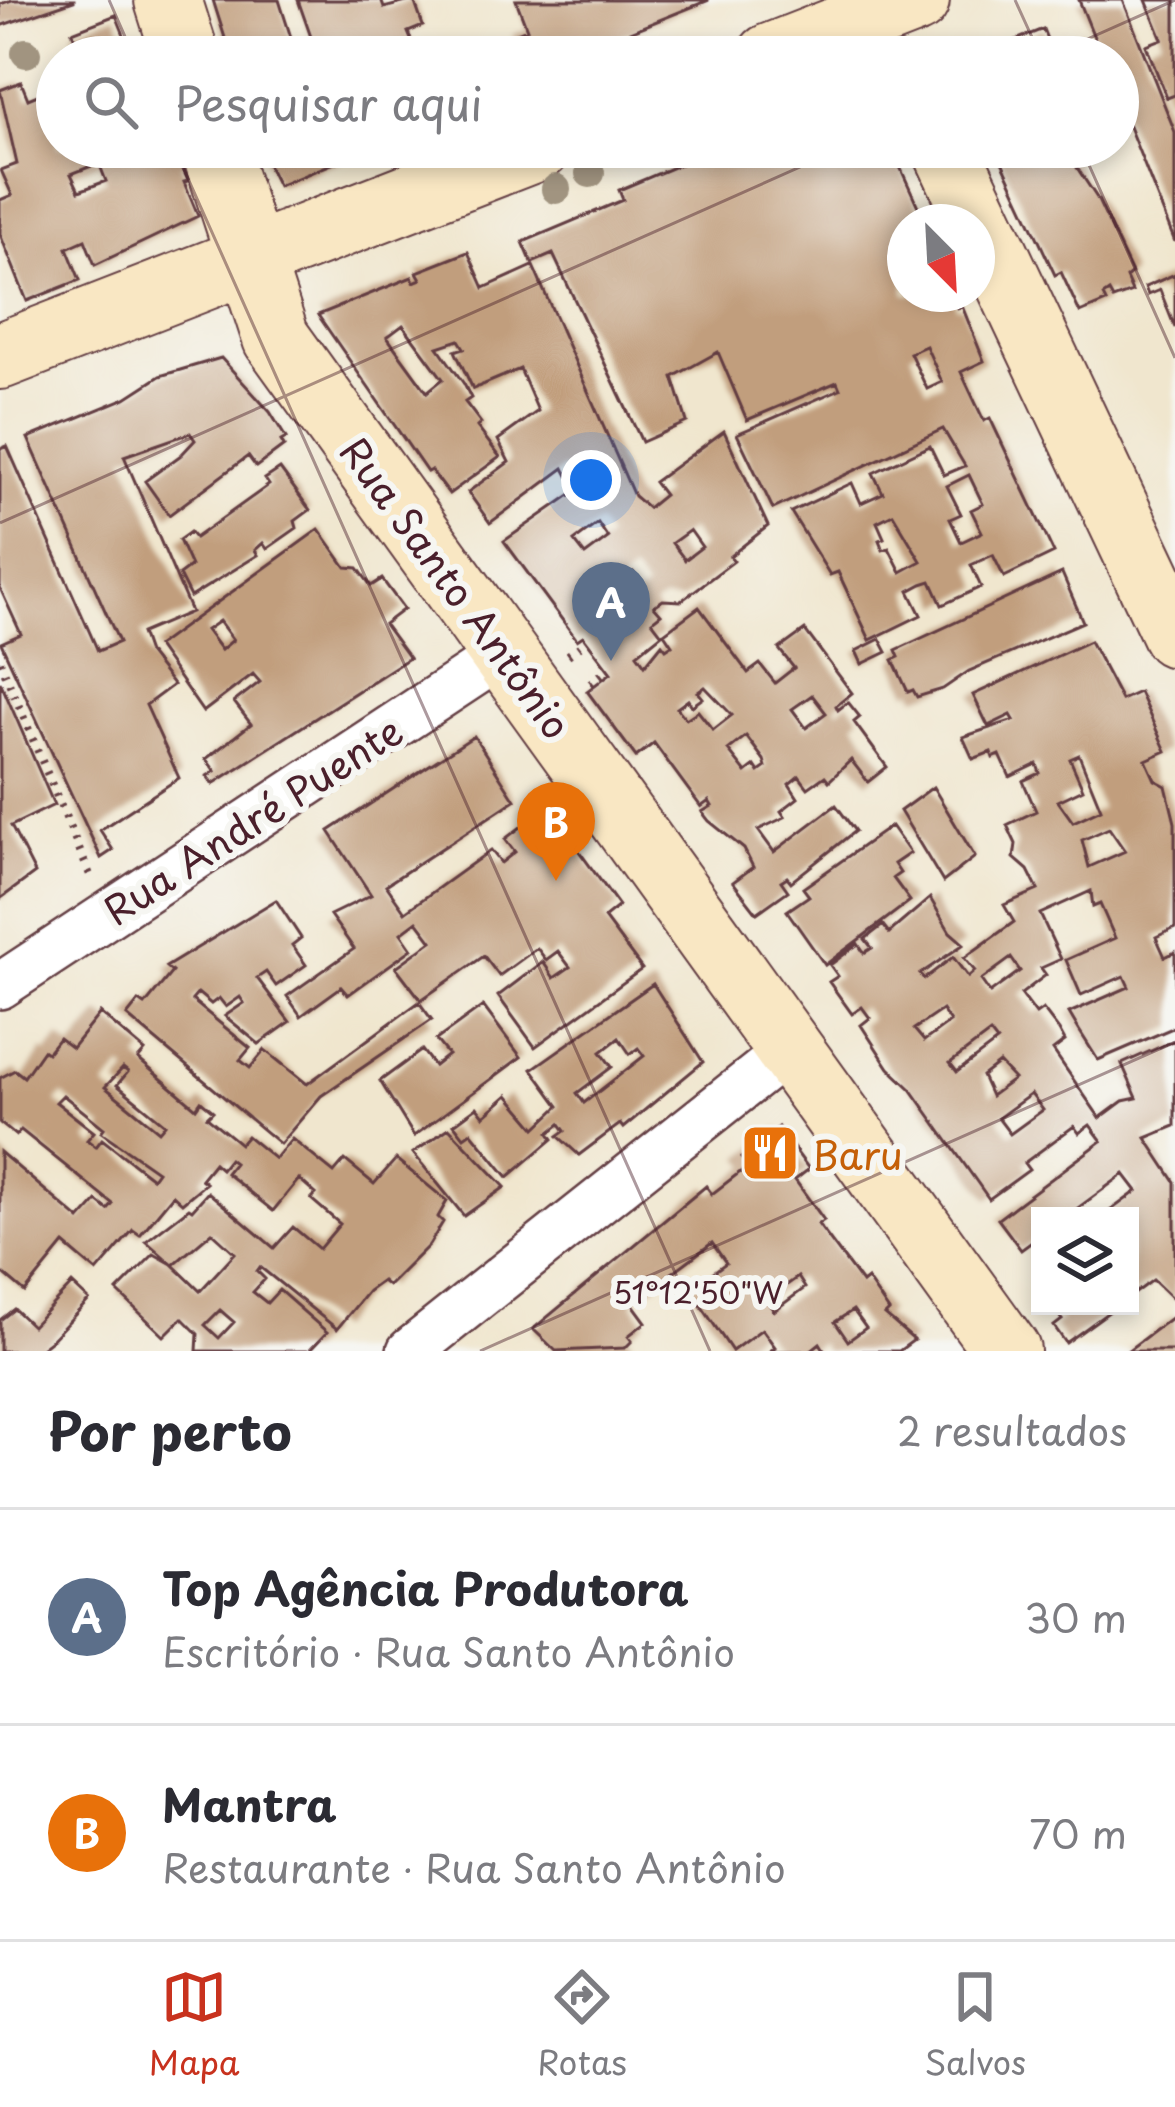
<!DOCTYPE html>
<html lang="pt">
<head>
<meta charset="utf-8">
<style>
  :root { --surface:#fff; --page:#f7f7f7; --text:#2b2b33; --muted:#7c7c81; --line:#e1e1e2; --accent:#c8321e }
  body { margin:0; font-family:"Playpen Sans",sans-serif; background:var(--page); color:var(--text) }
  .controls { position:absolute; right:36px; bottom:36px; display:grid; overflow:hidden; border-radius:0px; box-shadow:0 6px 18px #0003 }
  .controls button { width:108px; height:108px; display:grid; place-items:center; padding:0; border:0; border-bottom:3px solid var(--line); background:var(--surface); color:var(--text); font:60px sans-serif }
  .compass { position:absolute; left:887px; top:204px; width:108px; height:108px; border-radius:50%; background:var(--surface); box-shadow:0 6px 18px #0003; rotate:156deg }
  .you { position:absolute; left:591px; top:480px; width:42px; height:42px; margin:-30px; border:9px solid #fff; border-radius:50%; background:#1a73e8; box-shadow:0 0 0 18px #1a73e833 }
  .badge { display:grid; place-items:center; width:78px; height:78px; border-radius:50%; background:var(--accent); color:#fff; font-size:39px; font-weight:700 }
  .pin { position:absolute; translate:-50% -99px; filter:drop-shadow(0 3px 6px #0008) }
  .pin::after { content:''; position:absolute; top:63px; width:42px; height:36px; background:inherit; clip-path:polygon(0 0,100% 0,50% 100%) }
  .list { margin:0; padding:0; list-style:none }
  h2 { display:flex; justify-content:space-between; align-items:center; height:156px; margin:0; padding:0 48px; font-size:51px }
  h2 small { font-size:39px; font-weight:400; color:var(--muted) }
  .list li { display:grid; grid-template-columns:78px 1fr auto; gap:36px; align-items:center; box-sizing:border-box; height:216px; padding:0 48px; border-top:3px solid var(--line) }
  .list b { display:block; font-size:45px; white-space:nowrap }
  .list p { margin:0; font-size:39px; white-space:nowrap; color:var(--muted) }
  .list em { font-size:39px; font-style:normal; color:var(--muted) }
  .icon { flex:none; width:66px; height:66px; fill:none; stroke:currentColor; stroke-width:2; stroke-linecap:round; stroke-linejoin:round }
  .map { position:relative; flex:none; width:1175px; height:1351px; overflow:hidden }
  .search { position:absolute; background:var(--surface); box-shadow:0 6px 18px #0003; left:36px; right:36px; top:36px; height:132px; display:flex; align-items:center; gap:30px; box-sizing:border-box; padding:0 42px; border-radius:66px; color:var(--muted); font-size:45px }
  .sheet { height:588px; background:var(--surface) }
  nav { display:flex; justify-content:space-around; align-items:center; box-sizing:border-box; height:168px; border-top:3px solid var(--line); background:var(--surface); font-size:33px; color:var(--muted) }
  nav a { display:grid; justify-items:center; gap:6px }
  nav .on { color:var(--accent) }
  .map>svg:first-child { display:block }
  .building { fill:#c19e7d; fill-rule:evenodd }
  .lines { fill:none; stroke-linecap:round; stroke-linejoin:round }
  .street-casing { stroke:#633d43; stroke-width:50 }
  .secondary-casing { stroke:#633d43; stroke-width:70 }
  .path { stroke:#633d43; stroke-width:8; stroke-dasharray:3 9; stroke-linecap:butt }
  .street { stroke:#fff; stroke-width:45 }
  .secondary { stroke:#f9e7c3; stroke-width:66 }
  .tree { fill:#a19480 }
  .ticks { fill:none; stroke:#4a1f2b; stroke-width:3; stroke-opacity:0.45 }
  .labels { text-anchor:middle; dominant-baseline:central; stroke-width:12; stroke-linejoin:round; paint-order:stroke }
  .street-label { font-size:39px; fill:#4a1f2b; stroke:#f6f6f2 }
  .food-label { font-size:39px; fill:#c56008; stroke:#f6f6f2; text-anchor:start }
  .ticks-label { font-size:30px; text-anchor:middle; fill:#4a1f2b; stroke:#f6f6f2; stroke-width:12; stroke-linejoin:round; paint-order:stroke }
</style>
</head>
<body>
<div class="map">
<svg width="1175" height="1351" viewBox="0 0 1175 1351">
  <rect width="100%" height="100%" fill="#f6f6f2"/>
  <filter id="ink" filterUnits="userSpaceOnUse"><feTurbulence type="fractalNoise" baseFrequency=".00833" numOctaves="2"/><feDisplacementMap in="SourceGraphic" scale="24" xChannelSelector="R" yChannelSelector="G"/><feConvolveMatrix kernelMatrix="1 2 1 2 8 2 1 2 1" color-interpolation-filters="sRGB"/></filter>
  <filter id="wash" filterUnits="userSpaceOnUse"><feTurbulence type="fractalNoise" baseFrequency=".004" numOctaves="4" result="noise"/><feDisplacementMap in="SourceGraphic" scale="48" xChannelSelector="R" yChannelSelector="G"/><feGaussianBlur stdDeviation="2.7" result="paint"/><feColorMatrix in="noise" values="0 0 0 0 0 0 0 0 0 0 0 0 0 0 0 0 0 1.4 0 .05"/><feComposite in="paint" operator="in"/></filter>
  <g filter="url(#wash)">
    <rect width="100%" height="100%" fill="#f0e6ce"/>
    <g id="blocks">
      <path class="building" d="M12,0H74V1L0,26V4Z
        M213,0H279L295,50L303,48L306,57H231Z
        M298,0H381L384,8L414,0L423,26L408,32L418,57H318Z
        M516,0H709L568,57H520L512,35L527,29Z
        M1079,0H1123L1175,132V242L1118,99V57H1102Z
        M1146,0H1175V95L1167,98L1146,45L1162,39Z
        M116,15L133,57H83L72,32Z
        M1043,29L1054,57H974Z
        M21,82L28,99L57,87V147H92L96,157L121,147H182L188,162L181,165L188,181L184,182L198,216L95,265L85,240L67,248L80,280L27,301L0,234V200L12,195L1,170L17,164L0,90ZM99,163L106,181L79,191L71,174Z
        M259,147H345L349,157L278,186Z
        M721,147H733L736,154L755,147H891L925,222H905V294H951L957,308L962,306L984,361L961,372L984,421L990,418L1054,553L1004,577L993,555L971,565L981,587L942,605L931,581L922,584L909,591L921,615L870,640L838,572L830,575L791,512L852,483L861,503L883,493L873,473L930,446L944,475L965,466L943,429L773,509L737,434L840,389L837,382L747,420L718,352L673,377L687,422L642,442L553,254L532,263L523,242L623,200L619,190ZM926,346L942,382L927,389L910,353ZM969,475L983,504L971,510L982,532L961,542L950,519L961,514L947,486ZM893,514L921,561L901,572L889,548L883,550L879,540L884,538L877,522Z
        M995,147H1075L1066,151L1097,198L1132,273L1126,278L1132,292L1113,299L1109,292L1103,296L1106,302L1080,313L1061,272L1055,275Z
        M468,252L484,288L533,266L634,496L648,508L664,495L654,482L724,431L768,526L730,556L734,561L681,601L663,600L654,606L661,614L652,621L662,634L637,654L645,665L662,644L666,649L672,645L664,633L699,607L748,673L760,664L775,683L794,668L779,649L805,630L852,693L836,706L838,710L848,702L860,717L854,722L887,767L868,782L851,760L829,781L825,776L808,788L799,776L789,784L798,798L781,811L785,817L758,830L774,852L836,805L855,831L791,882L787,877L781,881L788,891L757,913L733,882L753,867L744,849L709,821L702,812L712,806L709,801L701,807L654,743L636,757L587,691L611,673L583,636L577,640L504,541L576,491L564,468L490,523L468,492L509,462L498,440L538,411L520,369L473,389L455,351L464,348L459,340L438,347L464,384L471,398L465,402L481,423L477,427L500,457L449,494L431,470L427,472L318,315L412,277L414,282L421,279L417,272ZM403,325L443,379L427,392L387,337ZM598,523L608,538L585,555L574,541ZM690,530L702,547L685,560L672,543ZM633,572L646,589L622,608L609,591ZM705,687L732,715L713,730L698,711L686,719L677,708L688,700L692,706L703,698L698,692ZM812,695L826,713L806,728L792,709ZM746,736L764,760L766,767L759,772L755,766L746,773L728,750Z
        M1175,274V328L1160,290L1148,295L1145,287Z
        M221,358L270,412L286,438L281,441L284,446L256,467L248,456L169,515L145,481L181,455L195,440L190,433L124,456L191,612L141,633L148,653L173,685L146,705L179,778L100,830L113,850L101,858L1,643L21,634L0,588V449L7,446L98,651L119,642L28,438L126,398L160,376Z
        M280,469L310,510L295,521L297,528L267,549L263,543L255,550L258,555L190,597L179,575L191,566L179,540L190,532L195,538L269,485L265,479Z
        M319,529L346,567L358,568L371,586L382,579L404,609L384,624L409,658L213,784L207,776L215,771L206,759L251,724L234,702L260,682L253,674L203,712L157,646ZM219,621L233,640L221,650L206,630Z
        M1062,573L1083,622L969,671L943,689L917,697L913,690L908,692L893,660L899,657L896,650Z
        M880,639L887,652L862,664L856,651Z
        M1090,641L1121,700L1139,692L1166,751L1146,760L1155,780L1166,786L1175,823V928L1156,937L1165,957L1175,952V1027L1098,1060L1079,1030L1069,1013L1129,987L1124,976L1081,995L1066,960L1115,938L1100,904L1093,907L1091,891L1040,914L1061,959L1041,968L1046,975L1021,994L1036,1014L1043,1009L1059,1030L1065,1041L1053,1050L1100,1118L1123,1101L1137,1098L1122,1064L1175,1040V1126L1146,1138L1175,1182V1301L1153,1280L1130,1297V1216H1103L1137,1191L1124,1174L1067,1216H1040V1236L1021,1250L998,1219L1102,1141L1090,1125L1079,1133L1074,1126L1024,1163L1029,1170L989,1199L911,1089L889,1068L861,1025L870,1018L862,1007L852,1014L829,982L838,976L830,965L858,944L864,953L872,948L865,939L883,925L889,933L930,898L950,932L964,944L920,974L924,979L953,957L968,977L975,971L964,958L1014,922L1004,905L1038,890L1028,870L1014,858L1016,844L1007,825L1036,811L1023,781L1040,773L1037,764L1010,777L1000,755L993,758L991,752L973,759L963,737L1014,720L1011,715L988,726L973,695ZM1079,755L1101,809L1073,822L1058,801L1083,789L1070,759ZM1109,828L1125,851L1089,867L1082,840ZM1011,958L1020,971L990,993L981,980ZM942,1010L950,1022L924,1041L914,1029ZM990,1033L997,1042L957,1072L950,1063ZM999,1063L1014,1079L991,1096L982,1076ZM1031,1094L1043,1110L1010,1134L998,1118Z
        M0,681L54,805L11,826L35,873L0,899Z
        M474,736L515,800L386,885L405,912L491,850L501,863L515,852L505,839L547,807L619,906L604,918L642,969L535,1047L498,996L543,962L554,978L570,967L558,951L546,960L537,948L499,976L484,956L421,1000L396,967L432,941L417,921L401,933L412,949L348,995L341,987L301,1016L287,996L354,949L330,915L371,895L329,831Z
        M933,787L975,857L943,882L900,811Z
        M891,826L910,853L894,864L900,873L893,878L910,901L825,965L787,911L809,896L803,888Z
        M276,900L301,938L292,945L306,965L276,986L266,972L257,978L290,1022L259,1044L225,1016L244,1003L240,997L226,1007L219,998L211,1004L198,993L192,1000L250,1048L240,1060L250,1068L265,1050L307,1084L419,1002L432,1020L321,1096L280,1144L127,1016L139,1001L145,1005L172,972L166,967Z
        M653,984L703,1062L623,1128L620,1124L579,1155L558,1136L565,1131L560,1124L549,1133L553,1139L508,1177L471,1132L464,1137L454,1124L477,1107L484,1116L508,1095L536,1128L559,1106L532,1069ZM619,1038L630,1054L638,1048L644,1056L584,1103L577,1093L612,1067L601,1052Z
        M483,1006L521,1057L414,1136L380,1081L422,1050L434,1066L448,1055L436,1040Z
        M100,1013L145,1051L138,1059L196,1108L201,1101L213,1111L207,1117L240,1144L247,1136L275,1159L292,1139L334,1173L345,1160L374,1184L396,1159L447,1201L438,1217L443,1222L429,1245L388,1286L382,1281L368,1291L337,1329L260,1267L257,1271L265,1279L253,1292L267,1303L279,1290L327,1332L309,1351H197L198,1334L182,1318L164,1336L117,1291L154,1254L172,1264L146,1241L189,1208L192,1210L208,1192L274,1248L293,1227L319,1249L340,1224L311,1199L316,1194L299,1179L273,1211L226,1173L234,1163L229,1159L221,1169L214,1163L201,1179L206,1183L182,1203L173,1195L140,1235L133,1230L97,1272L64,1244L25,1292L0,1271V1152L80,1220L97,1201L108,1210L113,1204L21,1130L16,1136L0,1123V1078L15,1070L24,1077L43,1050L47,1053L59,1038L72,1048ZM123,1068L128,1072L117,1085L165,1124L159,1131L105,1087ZM63,1095L104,1128L101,1132L157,1171L152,1178L102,1139L96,1147L87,1140L94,1132L56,1102ZM212,1232L235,1253L200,1291L173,1265ZM220,1310L234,1322L219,1338L205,1325Z
        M778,1127L809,1169L795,1180L824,1220L818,1224L862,1283L867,1279L889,1311L885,1315L914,1340L899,1351H825L820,1343L810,1351H770L775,1347L762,1329L732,1351L690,1289L726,1263L712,1243L632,1303L646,1322L628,1336L632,1341L625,1348L556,1351L533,1329L706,1186L712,1194L748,1166L741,1158ZM798,1277L805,1288L774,1311L766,1300ZM853,1310L866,1328L848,1341L835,1322Z
        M449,1128L505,1187L464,1216L413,1153Z
        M72,1284L89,1300L50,1341L37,1351H0V1320L14,1309L32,1326Z
        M1052,1306H1117L1066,1343L1054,1326L1062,1320Z
        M1175,1315V1351H1127Z"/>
    </g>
  </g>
  <g filter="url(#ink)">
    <use href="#blocks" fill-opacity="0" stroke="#633d43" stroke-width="3"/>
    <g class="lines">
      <g class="street-casing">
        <path id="street" d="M0,986L505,653
          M410,1351L789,1050"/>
      </g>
      <g class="secondary-casing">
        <path id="secondary" d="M168,0L186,57
          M770,57L916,0
          M214,147L276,338L1007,1351
          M945,147L1175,634
          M0,356L538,147"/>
      </g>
      <path class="path" d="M568,655L587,641
        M0,661L90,875
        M590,683L608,669"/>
      <use href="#street" class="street"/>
      <use href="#secondary" class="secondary"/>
    </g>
    <g class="tree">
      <circle cx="26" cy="53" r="15"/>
      <circle cx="590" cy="173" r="15"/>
      <circle cx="556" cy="189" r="15"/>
    </g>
  </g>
  <path class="ticks" d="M109,0L134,57M1015,0L1041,57M1047,57L1175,0M174,147L710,1351M1081,147L1175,358M0,523L845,147M480,1351L1175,1042"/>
  <defs>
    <g id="restaurant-square" transform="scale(3)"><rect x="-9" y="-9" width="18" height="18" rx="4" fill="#e8710a" stroke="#f6f6f2"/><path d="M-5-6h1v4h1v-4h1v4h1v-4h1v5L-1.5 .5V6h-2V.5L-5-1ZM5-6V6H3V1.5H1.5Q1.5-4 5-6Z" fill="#fff"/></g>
  </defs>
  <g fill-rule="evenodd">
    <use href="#restaurant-square" x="770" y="1153"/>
  </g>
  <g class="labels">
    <g class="street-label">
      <text transform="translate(457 587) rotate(54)">Rua Santo Antônio</text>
      <text transform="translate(252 819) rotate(-33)">Rua André Puente</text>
    </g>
    <g class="food-label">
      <text x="812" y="1153">Baru</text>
    </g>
  </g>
  <g class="ticks-label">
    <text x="698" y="1304">51°12'50"W</text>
  </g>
</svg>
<div class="controls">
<button><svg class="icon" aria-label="layers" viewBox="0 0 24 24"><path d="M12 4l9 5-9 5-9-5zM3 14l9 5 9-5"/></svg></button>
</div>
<svg class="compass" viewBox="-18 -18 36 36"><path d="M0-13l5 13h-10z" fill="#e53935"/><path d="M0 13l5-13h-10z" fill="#7c7c81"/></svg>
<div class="you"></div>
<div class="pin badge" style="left:611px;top:661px;background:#5c6f8a">A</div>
<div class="pin badge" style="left:556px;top:881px;background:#e8710a">B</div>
<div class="search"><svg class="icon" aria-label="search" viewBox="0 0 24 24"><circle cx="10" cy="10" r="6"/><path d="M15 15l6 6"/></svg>Pesquisar aqui</div>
</div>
<section class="sheet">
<h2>Por perto<small>2 resultados</small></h2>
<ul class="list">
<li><span class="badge" style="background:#5c6f8a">A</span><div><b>Top Agência Produtora</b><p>Escritório · Rua Santo Antônio</p></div><em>30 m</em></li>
<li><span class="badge" style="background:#e8710a">B</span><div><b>Mantra</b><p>Restaurante · Rua Santo Antônio</p></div><em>70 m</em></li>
</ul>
</section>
<nav>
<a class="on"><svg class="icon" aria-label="map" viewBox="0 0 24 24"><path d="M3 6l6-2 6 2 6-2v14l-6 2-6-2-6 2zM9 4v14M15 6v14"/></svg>Mapa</a>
<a><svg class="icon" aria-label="directions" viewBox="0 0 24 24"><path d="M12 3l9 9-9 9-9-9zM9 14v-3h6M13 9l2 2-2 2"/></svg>Rotas</a>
<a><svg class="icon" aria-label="saved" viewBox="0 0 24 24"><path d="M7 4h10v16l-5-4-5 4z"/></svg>Salvos</a>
</nav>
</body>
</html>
